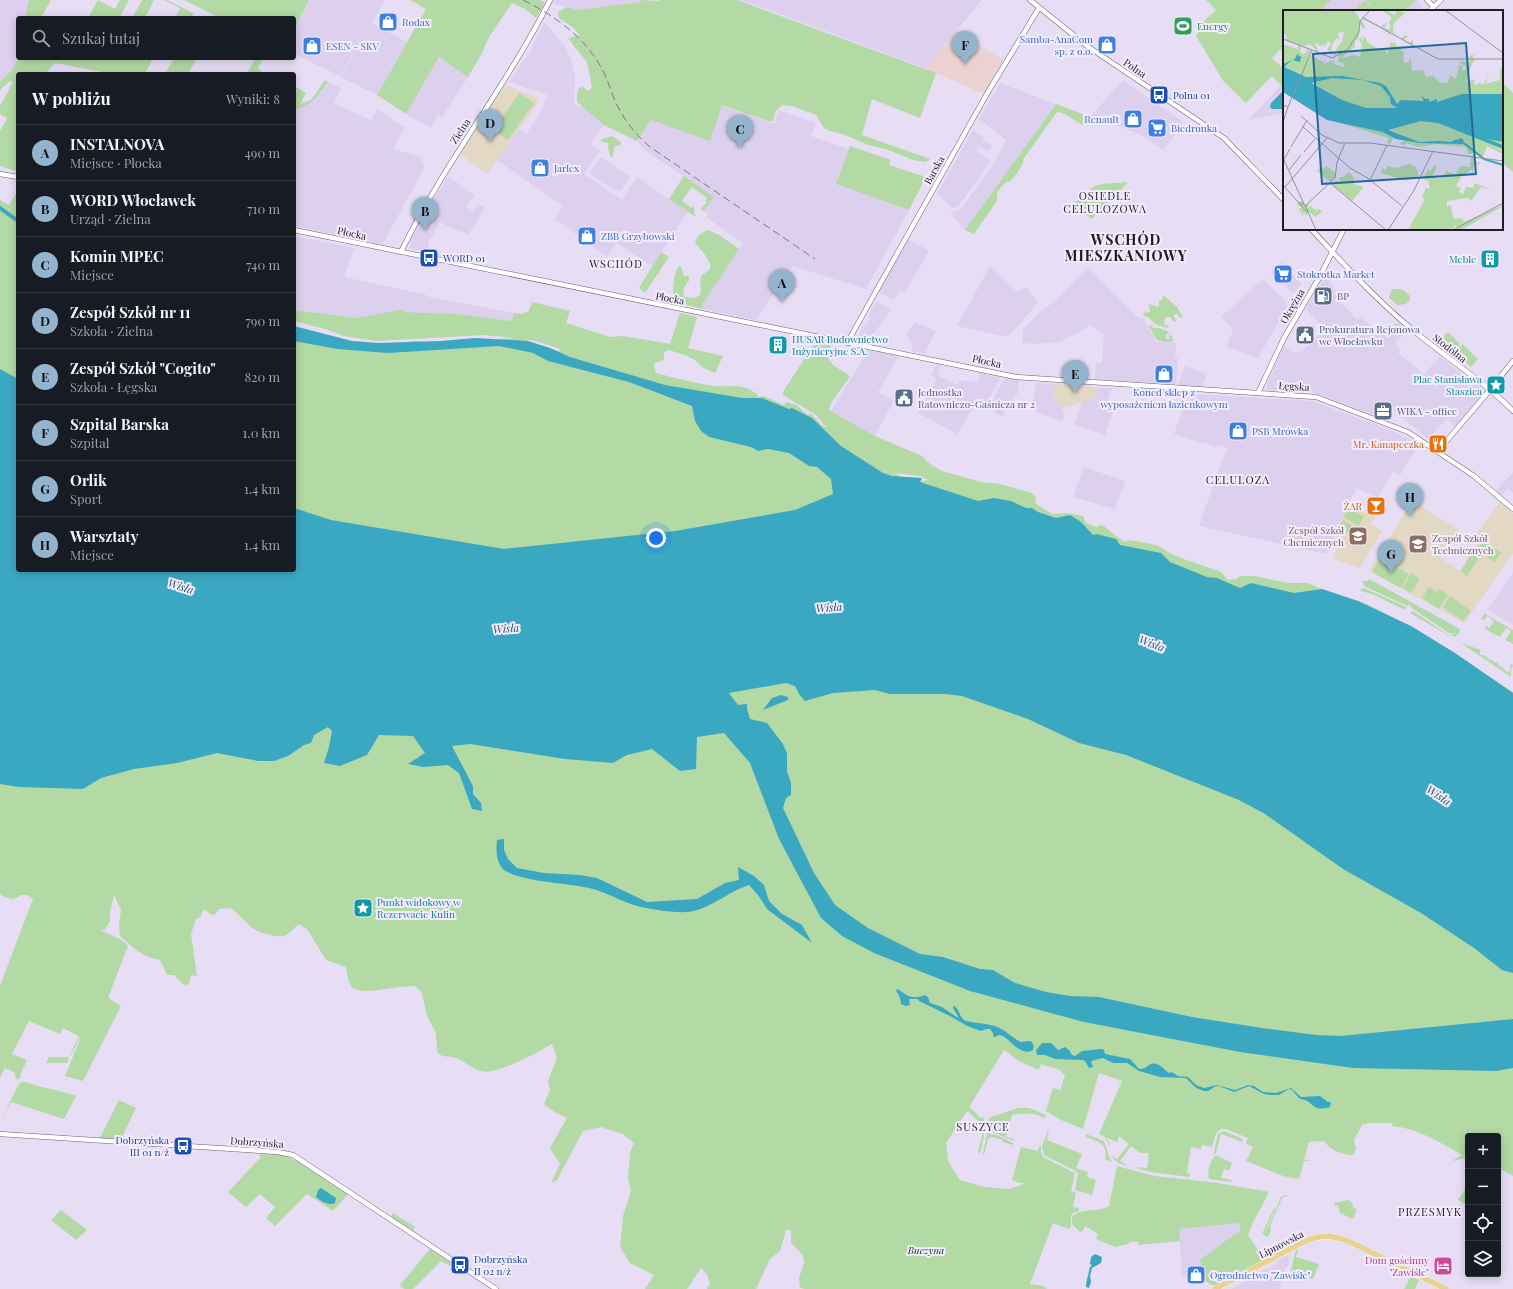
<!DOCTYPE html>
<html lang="pl">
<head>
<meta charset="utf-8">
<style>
  :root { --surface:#171b24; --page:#20242c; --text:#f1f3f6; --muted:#9ea1a6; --line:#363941; --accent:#94b4ce }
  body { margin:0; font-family:"Playfair Display",serif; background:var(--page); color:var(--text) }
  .controls { position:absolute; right:12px; bottom:12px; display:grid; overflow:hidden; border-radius:4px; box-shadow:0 2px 10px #0003 }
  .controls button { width:36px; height:36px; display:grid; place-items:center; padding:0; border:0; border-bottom:1px solid var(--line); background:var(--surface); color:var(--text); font:20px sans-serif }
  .you { position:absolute; left:656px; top:538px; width:14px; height:14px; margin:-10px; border:3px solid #fff; border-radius:50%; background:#1a73e8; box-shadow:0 0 0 6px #1a73e833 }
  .badge { display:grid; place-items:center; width:26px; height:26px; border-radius:50%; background:var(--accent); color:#111; font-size:13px; font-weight:700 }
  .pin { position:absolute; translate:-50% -33px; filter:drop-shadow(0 1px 2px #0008) }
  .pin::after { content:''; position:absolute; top:21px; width:14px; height:12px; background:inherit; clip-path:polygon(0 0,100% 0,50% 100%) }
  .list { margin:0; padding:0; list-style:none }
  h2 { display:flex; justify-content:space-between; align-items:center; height:52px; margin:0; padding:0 16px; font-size:17px }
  h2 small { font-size:13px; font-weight:400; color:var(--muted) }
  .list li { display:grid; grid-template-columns:26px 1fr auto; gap:12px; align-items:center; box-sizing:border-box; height:56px; padding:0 16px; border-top:1px solid var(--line) }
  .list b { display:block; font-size:15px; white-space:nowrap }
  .list p { margin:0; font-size:13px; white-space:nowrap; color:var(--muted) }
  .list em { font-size:13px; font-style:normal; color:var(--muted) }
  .icon { flex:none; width:22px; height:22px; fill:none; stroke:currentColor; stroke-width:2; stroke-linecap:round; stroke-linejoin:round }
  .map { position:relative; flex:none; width:1513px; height:1289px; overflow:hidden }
  .search { position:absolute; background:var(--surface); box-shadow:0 2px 10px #0003; left:16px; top:16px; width:280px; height:44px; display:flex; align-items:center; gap:10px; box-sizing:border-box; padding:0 14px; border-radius:4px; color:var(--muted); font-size:15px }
  .panel { position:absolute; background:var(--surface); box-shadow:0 2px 10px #0003; left:16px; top:72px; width:280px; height:500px; border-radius:4px }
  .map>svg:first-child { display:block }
  .built { fill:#ddd0ef }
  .education { fill:#e2d8c3 }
  .medical { fill:#ecd1d1 }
  .green { fill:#b3d9a5; fill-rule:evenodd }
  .water { fill:#3ba8c2 }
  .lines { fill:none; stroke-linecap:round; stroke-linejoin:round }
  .canal { stroke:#3ba8c2; stroke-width:4 }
  .minor-casing { stroke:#686074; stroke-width:5.5 }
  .major-casing { stroke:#fff; stroke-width:6 }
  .minor { stroke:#fff; stroke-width:4.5 }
  .major { stroke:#e8d28d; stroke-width:5.5 }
  .rail { stroke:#7e7887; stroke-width:1; stroke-dasharray:8 4; stroke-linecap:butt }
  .labels { text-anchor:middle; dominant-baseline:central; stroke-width:4; stroke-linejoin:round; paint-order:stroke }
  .shop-label { font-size:10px; fill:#366cbe; stroke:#f3ecff; text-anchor:start }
  .leisure-label { font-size:10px; fill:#27864d; stroke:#f3ecff; text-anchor:start }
  .street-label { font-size:10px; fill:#1f1c24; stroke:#f3ecff }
  .transit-label { font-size:10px; fill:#164399; stroke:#f3ecff; text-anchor:start }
  .culture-label { font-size:10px; fill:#0d838f; stroke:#f3ecff; text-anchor:end }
  .service-label { font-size:10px; fill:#4e5e75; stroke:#f3ecff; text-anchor:start }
  .food-label { font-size:10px; fill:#c56008; stroke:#f3ecff; text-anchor:end }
  .education-label { font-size:10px; fill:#785e54; stroke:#f3ecff; text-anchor:end }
  .park-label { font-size:10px; font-style:italic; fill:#163508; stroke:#f3ecff }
  .hotel-label { font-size:10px; fill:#b23c85; stroke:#f3ecff; text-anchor:end }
  .neighbourhood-label { font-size:11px; letter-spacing:1px; fill:#1f1c24; stroke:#f3ecff }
  .water-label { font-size:11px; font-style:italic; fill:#285662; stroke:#f3ecff }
  .district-label { font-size:14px; font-weight:bold; letter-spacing:1px; fill:#1f1c24; stroke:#f3ecff }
  .inset-river { fill:none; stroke:#3ba8c2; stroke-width:2 }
  .inset-road { fill:none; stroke:#9790a1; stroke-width:1 }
  .view { fill:#22689d; fill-opacity:0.15; stroke:#22689d; stroke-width:2 }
  .inset-edge { fill:none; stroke:#1f1c24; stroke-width:2 }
</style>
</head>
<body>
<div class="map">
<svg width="1513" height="1289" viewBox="0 0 1513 1289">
  <rect width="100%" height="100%" fill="#e7ddf5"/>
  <path class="built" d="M0,0H29L25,18H18L19,58L11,71L0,82Z
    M309,0H385L372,23L407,42L377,95L341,77L360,42L340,76L294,54V29Z
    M554,0H641L640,2L577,10L552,3Z
    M739,0H982L925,68L783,15Z
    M1331,0H1417L1423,7L1418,11H1320Z
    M544,22L555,34L566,48L572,63L575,76L574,105L601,114L604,125L590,144L600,151L584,174L622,200L637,177L688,212L652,266L617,243L607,257L558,221H554L563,206L497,160L520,129L527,133L541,112L547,95L509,82L529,53Z
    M439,57L468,77L442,117L438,115L431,128L406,114Z
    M1123,80L1182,121V126L1163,150L1140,134L1091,116Z
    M328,82L341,88L334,104L371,120L378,109L405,128L393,149L420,157L425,167L393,225L383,244L294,226V111L301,109L321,93Z
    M1284,82V113L1248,120Z
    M1000,83L1056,104L965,230L950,212L960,210L994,163L1006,140L979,119Z
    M721,105L774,124L779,110L816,123L811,136L849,149L837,184L909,210L866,289L793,266L756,320L703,309L702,305L743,243L706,217L708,214L704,211L714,197L645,150L637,141L651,120L710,141Z
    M973,130L984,137L982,140L992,145L988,152L979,146L976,150L991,161L958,207L953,208L937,194Z
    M601,157L629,176V180L621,191H618L612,189L589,173Z
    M448,176L474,195L466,207L473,212L478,204L485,208L468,235L461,231L460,232L453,228V229L440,222L429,241L427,252L410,248V239Z
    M294,236L354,248L344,277L424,294L429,297L514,313L512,321L457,314L404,312V309L357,318L294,310Z
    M907,238L929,251L905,293L900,290L894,300L877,291Z
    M1282,262L1301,284L1296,292H1291L1270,272Z
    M990,266L1016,291L1027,288L1037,301V303L1031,311L1010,335L1001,336L957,326Z
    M1088,267L1137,317L1144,319L1156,342H1175L1176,345L1175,358H1178L1176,384L1095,379L1096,363H1102L1104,334L1089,325L1083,330L1059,342L1036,344L1022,343L1023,330L1040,312L1055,301Z
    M1326,274L1341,302L1357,320L1362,316L1380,337L1397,322L1407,331L1395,343L1401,350L1398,353L1424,374L1440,357L1485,391L1455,426L1447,419L1428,439L1395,412L1392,407L1384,419L1316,393L1268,390L1266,386L1284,345L1293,353L1301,352L1325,329L1306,309Z
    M1263,279L1286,301L1287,307L1258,358L1227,347L1233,329L1221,317Z
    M877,301L891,310L872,336L870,341L859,339H858L862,328L870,319L868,316Z
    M915,322L936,331L926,350L928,354L911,351L912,345L906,334Z
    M868,350L899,356L878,392L894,400L875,436L831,411Z
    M937,364L941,365L937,372L940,377L957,385L961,380L977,383L979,373L999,377L1000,379L985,405L976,403L957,434L918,413L936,381L935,378L931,375Z
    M1185,366L1207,374L1202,387L1178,385Z
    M1005,378L1019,380L1017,395H1015L1002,417L995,412L992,407V401Z
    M1036,383L1055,384L1053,401L1058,402L1062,408L1065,415L1062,421L1041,414L1032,409Z
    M1098,388H1112L1105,409L1113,412L1105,435L1074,425L1082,402L1094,399Z
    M1192,394L1312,401L1393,431L1419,444L1400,475L1393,472L1378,497L1356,488L1326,554L1199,526L1224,455L1229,449L1217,445L1216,447L1202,442L1201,443L1174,434L1184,405L1188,404L1192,398Z
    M1084,467L1125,481L1115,509L1073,497Z
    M1513,472V493L1508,488L1502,496L1496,491Z
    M1513,573V625L1487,610Z
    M1240,1223L1241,1229L1201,1260L1202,1276L1182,1278L1179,1229Z
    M1288,1255V1257L1290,1258L1288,1266L1285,1269L1280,1289H1231L1255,1276L1264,1268L1267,1269L1277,1263L1278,1260Z"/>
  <path class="education" d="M508,86L536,97L539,101L487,174L460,154L498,96L505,87Z
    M1055,384L1098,388L1094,399L1062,408L1058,402H1053Z
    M1412,501L1459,530L1441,558L1460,571L1480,541L1474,537L1500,502L1513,514V553L1464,623L1369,571Z
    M1348,505L1376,516L1371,524L1382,531L1360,568L1333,559L1338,546L1334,544L1337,537L1335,536Z"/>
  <path class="medical" d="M956,31L1003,60L984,94L925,68Z"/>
  <path class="green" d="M29,0H51L41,18H25Z
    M98,0L115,9L120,0H129L119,18H88Z
    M142,0H154L145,18H132Z
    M164,0H167L195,14L188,18H175L180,8Z
    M184,0H309L294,29V18H220Z
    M410,0H540L545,3L536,18L525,9L512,3L489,37L481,55L468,77L439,57L406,114L377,95L426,9Z
    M641,0L658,1L659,0H737L936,73L920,118L872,99L862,135L930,159L926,162L913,160L889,150L868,145L845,135L827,130L824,128L816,115L792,106L782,105L776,111L773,121H768L722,105L710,141L651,120L637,141L604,125L577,102V94L579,88L583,87L589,91L592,87L587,62L573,45L569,38L579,35L576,30L559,18L558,12L567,7L577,10L640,2Z
    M1206,0H1331L1320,11H1284V46L1272,58L1284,69V82L1281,86L1272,76L1246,103L1224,82L1196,36L1199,31L1196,28L1216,10Z
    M1365,0L1373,9L1371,11H1358L1356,8L1360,4L1365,10L1361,4Z
    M1366,0H1416L1404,11H1376Z
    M19,58H153L145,74H113L55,63L45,74H18V172L0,166V131L7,118L0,114V106L13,82L10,81L0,90V82L11,71Z
    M174,58H197L188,74H165Z
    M256,58H263L258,69L266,74H246Z
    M325,80L328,82C319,96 310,105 294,111V86L306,93L300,104L311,100Z
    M1502,82L1513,93V172L1502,162Z
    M519,93L534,103L508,140L494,130Z
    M1056,104L1088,116L1083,125C1076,122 1064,111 1057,112L1024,158C1022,168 1016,174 1010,182H1006L997,192V201L974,234L965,230Z
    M612,136L621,142V145L615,146C613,150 614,154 612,158L609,154L608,143L602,142L601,140Z
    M850,146L891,160L889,165L926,177L909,210L836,184Z
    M684,176L714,197L704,211L701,209L707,202L705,201L707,198L692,187L682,201L692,208L694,206V212L696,217L669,199Z
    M1128,182L1092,219L1072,205L1094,186L1102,184Z
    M18,190V570H294V328L338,340L394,344L413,341H422L428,343L515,338L483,335L377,341L344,336L325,329L294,321V310L357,318L404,309V312L457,314L512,321L514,313L522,314L529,311L532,302L570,311L566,323L610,337L623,336L670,344L680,313L697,317L688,348L723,356L715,373L702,367L695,360L687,356L669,350L664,352V360L655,363L654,365L656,373C675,378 695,383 714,386C732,388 743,382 758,395L757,397L764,396L784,405L787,402L796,405L808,415L811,414L822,425L827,428L816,415L783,395C784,388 787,386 790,381C798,368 807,356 815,343H823L831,346L828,358L834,366L849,375V378L831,403L829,410L875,436L922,456L930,464L942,471L981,482L1000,484L1032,493L1036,498V502L1035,503L1052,514L1067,513L1083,516L1086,523L1096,527L1100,525L1104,526L1117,537L1125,542L1130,540L1157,545L1168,552L1178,557L1221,572L1228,580L1236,579L1241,576H1255L1287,583H1308L1319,588L1367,604L1427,636L1513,692V1176L1498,1168V1136H1468V1158L1467,1143H1465L1466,1158L1452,1161L1442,1167L1462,1155C1440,1142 1417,1128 1392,1126V1123H1368L1362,1125L1354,1140L1356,1148L1353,1155C1342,1155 1330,1150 1324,1141L1309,1142L1304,1160L1314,1161H1304L1299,1179L1283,1176L1246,1161L1253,1147L1246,1144L1248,1138L1226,1129H1221L1216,1133L1212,1147L1202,1145L1201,1149L1191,1147L1187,1173H1190L1189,1177L1151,1172L1133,1167L1147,1168L1149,1153H1140L1131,1146L1120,1161L1128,1166C1120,1164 1115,1163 1112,1155L1117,1159L1129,1144L1119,1136L1117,1142L1105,1137L1109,1141L1110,1148C1108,1141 1106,1136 1099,1134L1122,1081L1099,1073L1083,1129L1061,1120L1046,1111L1053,1088L1060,1090L1065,1076L1060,1070L1041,1064L1039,1070L1019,1061L1004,1050L969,1107L980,1117L984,1118V1137L980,1153L978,1152C984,1126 988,1129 967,1111L946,1143L948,1161L960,1180L985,1187L1010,1189L1026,1183H1020L1012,1180L1021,1147L1037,1151L1040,1146H1041V1152L1043,1157L1075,1173L1071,1191L1076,1193L1073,1207L1079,1208V1211L1075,1212L1071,1215V1226L1069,1229L1053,1223L1030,1284L1044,1286L1047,1289H804L800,1287L799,1278L804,1263L803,1256L791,1242V1230H786L780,1251L770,1259L756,1289H707L710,1284L707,1274L701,1268L687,1289H645L654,1275L630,1263L620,1247L623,1216L631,1191L628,1179L630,1152L634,1143L623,1134L601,1127L583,1131L557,1180L551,1183L560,1164L550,1148L567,1118L553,1111L544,1104L550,1090L548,1081L557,1058L552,1044C538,1052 496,1076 481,1071C472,1069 465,1061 456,1058C448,1055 444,1059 437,1052L436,1033L427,1016L422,993L415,986C408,986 400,987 393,988C379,989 366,994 352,988L348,979L346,967L326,960L307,929L299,924C295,927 289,934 284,936C281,937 275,936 271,935C246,930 248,920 230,908L219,909L215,915L210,914L204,909L200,917L196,919L191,934L197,976L191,975L189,984L184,985L174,975H167L160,960C144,958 132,947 120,936L119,925L121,910L114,895L110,912V921L105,930H100L122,940L128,946L108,998L121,1006L83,1081L65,1076L81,1037H80L71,1055H70L79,1036L63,1028L60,1034L29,1021L12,1054L27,1060L20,1076L21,1077L17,1080L15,1076V1073L5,1068L0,1077V986L33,899L27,895H21C13,901 8,899 0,894V200L9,205ZM526,340H532L561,349L559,351C545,350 539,344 526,340ZM895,473L921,476L928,480C917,483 903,480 895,473Z
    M708,230L719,235L739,249L702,305L703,309L675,302C671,296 674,270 679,266H681L684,276H689V281C685,285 681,291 685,297L695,298L700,295C702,286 699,282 701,276C703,274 707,272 709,270C715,264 699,247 695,243C697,236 701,233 708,230Z
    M661,252L669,257L645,293L639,288Z
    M1402,289L1410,296V300L1406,304L1397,305L1389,298L1391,291L1392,289Z
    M1163,295L1177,307L1183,317L1180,318L1177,314L1173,315L1176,320L1175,322L1173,321L1170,317H1165L1164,325L1169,326L1168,328C1161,326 1153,325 1150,318L1144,316L1143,313L1150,312L1149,304L1158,307L1159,306V301L1163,299Z
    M1150,324L1153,328H1159L1169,332L1166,335V339H1170L1168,335L1172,336L1173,341C1156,344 1156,339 1149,326Z
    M1448,332L1460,344L1453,351L1441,339Z
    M1463,344L1478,359L1471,367L1455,352Z
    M1349,508L1364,517L1358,526L1344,517Z
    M1343,520L1359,530L1355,537L1339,527Z
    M1483,540L1501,553L1494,562L1477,549Z
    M1474,548L1482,554L1467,576L1461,571Z
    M1380,558L1409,574L1401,588L1372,572Z
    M1411,573L1420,579L1411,593L1403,588Z
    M1369,579L1460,629L1459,633L1456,634L1451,633V634L1460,633L1455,637L1413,609L1410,605L1407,606L1364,586L1363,581H1368Z
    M1429,587L1437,592L1439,589L1448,595L1439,609L1422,598Z
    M1364,588L1406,607L1405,610L1374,595L1359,590Z
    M1450,596L1471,611L1463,621L1443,607Z
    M1413,611L1456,640L1410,613Z
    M1485,613L1488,616L1513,630V644L1505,640L1511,631L1506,628L1500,637L1485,629V625L1489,628L1494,621L1487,616L1484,620L1481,619Z
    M1461,643L1481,650L1480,652V655H1484L1490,660H1492L1494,662L1498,663L1499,666L1504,668L1506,672L1511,671L1510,663L1513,665L1511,672V677Z
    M49,1057H69L67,1063H46Z
    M22,1082H25C42,1088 59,1090 76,1096L64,1119L11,1102L0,1122L19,1084Z
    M119,1100L136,1108L121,1139L100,1138Z
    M1018,1108H1029L1046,1115L1044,1118C1036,1112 1021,1113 1012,1115L1006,1137L1014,1139V1141L987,1130L988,1120L991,1117Z
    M1049,1128L1047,1140L1082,1154L1076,1168L1088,1172L1087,1177L1096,1180L1092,1195L1075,1190L1078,1174L1076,1171L1044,1155L1042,1146Z
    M1224,1131L1243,1139L1242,1142L1221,1134L1216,1153L1213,1155L1218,1134Z
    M987,1133L999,1136L1013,1143V1145L1003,1142V1140L992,1137L988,1139L984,1155L983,1154Z
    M1086,1134L1104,1141L1111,1162L1105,1159C1109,1144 1097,1141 1086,1137Z
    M261,1154C270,1155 288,1153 293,1160L295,1159L348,1194L333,1211L307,1194L275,1226L266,1218L275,1207L260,1194L246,1207L228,1192L261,1157L259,1156Z
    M1216,1155L1232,1163L1229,1171L1224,1169L1221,1178L1232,1180L1231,1182L1209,1179C1207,1172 1210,1160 1216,1155Z
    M1117,1166L1154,1176L1218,1183L1269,1192C1262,1207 1253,1220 1248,1235L1264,1259L1289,1245L1291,1241L1293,1242L1290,1246L1215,1286L1202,1280L1200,1260L1240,1230V1223L1179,1229L1180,1241L1138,1245V1242H1130L1128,1244L1115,1247L1096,1239L1098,1234L1085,1226L1083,1231L1080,1232L1072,1224V1217C1081,1207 1098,1213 1109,1206Z
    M1468,1185V1206L1458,1200Z
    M1285,1195H1287V1196L1282,1198L1270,1226L1271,1230L1268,1237L1262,1234L1274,1208L1275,1209L1265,1232H1266L1281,1197Z
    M1350,1200V1202H1352L1353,1208L1357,1209L1353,1219L1340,1213L1338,1205L1335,1206L1334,1203Z
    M61,1210L87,1230L76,1240L51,1220Z
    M393,1213L415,1227L413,1230L417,1233L391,1217Z
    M430,1249L463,1271L452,1265L450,1266L441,1261L413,1289H404L400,1285Z
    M1298,1249L1296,1257L1319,1264L1313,1279L1290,1273L1296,1250Z
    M1411,1276L1419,1280L1415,1289H1404Z"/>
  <path class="water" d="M1284,90V109H1272L1270,107L1271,103Z
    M294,326L352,341L377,343L441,341L475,338L528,341L550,348L570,357L665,385L742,398H762L789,409L792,408L812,418L841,446L883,473L892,476L922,478L920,482L978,501L994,498L1011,501L1026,508H1032L1038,512L1056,518L1070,515L1081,522L1093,535L1097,534L1116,539L1120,545L1161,553L1170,562L1207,577L1217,578L1240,588L1251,583L1294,593L1322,589L1358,601L1411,626L1455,653L1513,693V973L1502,970L1474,948L1421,913L1343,869L1265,814L1239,800L1126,755L1079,743L1028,719L962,696L946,694H890L875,690L833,693L805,701L799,694L795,686L786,683L729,693L738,705L747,704V709L750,719L767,723L783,744L787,753V771L791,783V795L786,798L783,808L814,873L835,905L868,928L920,954L943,957L980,969L993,970L1015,983L1046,992L1070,996L1099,997L1192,1017L1262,1028L1316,1035L1341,1036L1513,1019V1068L1496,1071L1353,1068L1240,1052L1084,1022L970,991L874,953L842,936L821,918L779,839L750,763L724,733L697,737L696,769L680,771L652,749L627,755L613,763L565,759L470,744L452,746L473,786V794L481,803L482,811L472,809L459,773L448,765L423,767L408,764L425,753L413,736L379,735L367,755L340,766L324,763L329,747L332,731L328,727L314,735L311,743L304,745L288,756L274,761H258L217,753L177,763L134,769L101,778L83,789L19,787L0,784V369L18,379V570H294V508L331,520L504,549L675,531L795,510L833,494L831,479L817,467L809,466L789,453L768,449L758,451L751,447L709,437L701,431L695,421L692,406L629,382L548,361L533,353L499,346L388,353L337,349L294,341Z
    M781,695L788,697V700L763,710L772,698Z
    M504,839V850L508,859L517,868L544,873L580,875L597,878L647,902L697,899L725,883L739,880L738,867L754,876L764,885L769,901L782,914L802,925L812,943L767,909L758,895L749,885C727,892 711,909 688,912C673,913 643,909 628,903C615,898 603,891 589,888C568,883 518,882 503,869C496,862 496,849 497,840Z
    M898,989C907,996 913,1000 925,995L928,997L930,1003L942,1007L958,1018C958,1014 953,1010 953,1006C959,1007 959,1016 964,1020C968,1023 990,1023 997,1027C1006,1030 1012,1038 1021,1042L1031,1041L1034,1046L1033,1050C1022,1057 1011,1041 1003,1036L999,1035L995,1037L993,1036V1033L990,1029H986L981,1031L967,1026L950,1016L919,1001L918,999H909L910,1005L906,1006L901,1004L900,998L896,990Z
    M1042,1043H1051L1058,1050L1065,1047L1069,1050L1072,1055L1075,1056L1082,1051L1101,1049L1104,1050L1105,1054L1130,1059L1139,1069C1144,1069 1145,1068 1149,1065C1157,1060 1162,1068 1169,1073L1172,1072L1178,1076L1188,1077L1196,1085L1204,1088L1217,1085L1235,1090L1248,1085L1254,1086L1263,1092L1276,1093L1291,1088L1301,1097L1320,1096L1328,1102H1331L1330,1107C1310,1113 1315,1100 1300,1099L1292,1090L1289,1089L1279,1095H1271L1264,1094L1249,1086L1234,1092L1219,1086H1216L1208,1091H1204L1196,1088L1186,1078L1160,1077L1139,1071L1127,1063H1113L1103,1058L1091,1061L1093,1067L1089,1068L1085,1061L1082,1060L1055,1059L1045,1055H1037L1036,1050Z
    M321,1188L336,1198L335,1203C328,1206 321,1201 316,1197L318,1190Z
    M1095,1254L1102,1257L1101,1263L1092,1268L1090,1276L1091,1282L1089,1288L1086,1287V1284L1090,1267L1092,1266L1090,1264L1091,1257Z"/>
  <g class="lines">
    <path class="canal" d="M0,208L18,221"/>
    <g class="minor-casing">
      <path id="minor" d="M1030,0L1087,46L1224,138L1284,200
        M1427,0L1434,7
        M1429,11L1441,0
        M0,174L18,177
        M1311,229C1344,264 1376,300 1413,330C1446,358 1484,381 1513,411
        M294,230L1016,377L1316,397L1408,432L1474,476L1513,509
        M401,252C443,164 506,88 550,0
        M849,342L852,334L988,92L1039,8
        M1258,393L1284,338L1319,278L1344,229
        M1438,451L1490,390L1513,361
        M0,1134L278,1152L293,1155L496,1289"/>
    </g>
    <g class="major-casing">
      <path id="major" d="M1215,1289L1307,1240L1319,1237L1329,1236L1346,1240L1446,1289"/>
    </g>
    <use href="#minor" class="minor"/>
    <use href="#major" class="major"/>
    <path class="rail" d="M523,0C555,16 585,37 602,69C608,80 611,92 616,103C624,120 636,135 650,147L815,259"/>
  </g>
  <defs>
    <g id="shop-square" transform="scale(1)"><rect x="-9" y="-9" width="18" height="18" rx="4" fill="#3f7fe0" stroke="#f3ecff"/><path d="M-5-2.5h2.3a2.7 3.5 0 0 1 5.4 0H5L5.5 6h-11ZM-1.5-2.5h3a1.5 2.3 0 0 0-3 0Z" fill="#fff"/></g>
    <g id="stadium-square" transform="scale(1)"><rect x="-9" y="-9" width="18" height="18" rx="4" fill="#2e9e5b" stroke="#f3ecff"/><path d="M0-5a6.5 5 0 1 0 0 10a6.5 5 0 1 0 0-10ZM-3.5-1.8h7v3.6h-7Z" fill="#fff"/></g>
    <g id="bus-square" transform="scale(1)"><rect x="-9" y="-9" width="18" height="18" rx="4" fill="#1a4fb4" stroke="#f3ecff"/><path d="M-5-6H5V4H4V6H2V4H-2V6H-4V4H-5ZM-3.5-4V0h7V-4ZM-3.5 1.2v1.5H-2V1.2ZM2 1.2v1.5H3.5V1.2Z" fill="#fff"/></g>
    <g id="supermarket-square" transform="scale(1)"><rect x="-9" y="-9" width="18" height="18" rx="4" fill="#3f7fe0" stroke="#f3ecff"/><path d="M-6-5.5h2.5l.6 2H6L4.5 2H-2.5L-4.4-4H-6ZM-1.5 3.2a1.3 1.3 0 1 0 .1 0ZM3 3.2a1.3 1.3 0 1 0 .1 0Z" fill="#fff"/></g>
    <g id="building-square" transform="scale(1)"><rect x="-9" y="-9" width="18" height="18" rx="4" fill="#0f9aa8" stroke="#f3ecff"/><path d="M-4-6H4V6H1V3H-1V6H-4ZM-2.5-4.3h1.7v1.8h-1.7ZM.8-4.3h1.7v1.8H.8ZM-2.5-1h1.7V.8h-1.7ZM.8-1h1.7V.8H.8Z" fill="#fff"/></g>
    <g id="fuel-square" transform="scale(1)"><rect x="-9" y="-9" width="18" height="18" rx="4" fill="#5c6f8a" stroke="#f3ecff"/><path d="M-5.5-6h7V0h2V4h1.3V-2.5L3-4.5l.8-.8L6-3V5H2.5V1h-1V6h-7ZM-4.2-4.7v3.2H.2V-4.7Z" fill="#fff"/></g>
    <g id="civic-square" transform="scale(1)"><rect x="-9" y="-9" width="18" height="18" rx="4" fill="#5c6f8a" stroke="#f3ecff"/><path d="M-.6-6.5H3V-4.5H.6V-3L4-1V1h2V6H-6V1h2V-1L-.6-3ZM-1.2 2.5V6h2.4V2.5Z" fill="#fff"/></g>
    <g id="sight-square" transform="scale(1)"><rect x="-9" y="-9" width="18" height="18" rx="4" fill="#0f9aa8" stroke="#f3ecff"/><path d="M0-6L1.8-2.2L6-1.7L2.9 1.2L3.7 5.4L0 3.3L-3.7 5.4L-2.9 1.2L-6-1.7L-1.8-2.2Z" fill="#fff"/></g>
    <g id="office-square" transform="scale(1)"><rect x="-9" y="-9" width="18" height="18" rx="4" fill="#5c6f8a" stroke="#f3ecff"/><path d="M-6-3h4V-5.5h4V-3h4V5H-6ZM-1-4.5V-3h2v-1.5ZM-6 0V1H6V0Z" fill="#fff"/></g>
    <g id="restaurant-square" transform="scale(1)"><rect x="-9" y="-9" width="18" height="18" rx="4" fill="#e8710a" stroke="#f3ecff"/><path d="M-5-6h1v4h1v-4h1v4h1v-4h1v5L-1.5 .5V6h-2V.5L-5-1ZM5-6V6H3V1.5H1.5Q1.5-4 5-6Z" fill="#fff"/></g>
    <g id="bar-square" transform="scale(1)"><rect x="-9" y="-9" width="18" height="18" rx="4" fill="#e8710a" stroke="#f3ecff"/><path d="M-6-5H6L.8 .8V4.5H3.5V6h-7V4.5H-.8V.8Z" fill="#fff"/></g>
    <g id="school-square" transform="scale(1)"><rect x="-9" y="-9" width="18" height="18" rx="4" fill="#8d6e63" stroke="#f3ecff"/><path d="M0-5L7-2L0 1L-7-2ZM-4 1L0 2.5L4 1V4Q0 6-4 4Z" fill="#fff"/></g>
    <g id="hotel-square" transform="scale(1)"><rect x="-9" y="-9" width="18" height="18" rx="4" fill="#d1479c" stroke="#f3ecff"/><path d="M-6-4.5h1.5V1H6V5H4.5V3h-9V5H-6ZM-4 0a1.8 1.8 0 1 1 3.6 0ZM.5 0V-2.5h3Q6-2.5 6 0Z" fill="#fff"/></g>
  </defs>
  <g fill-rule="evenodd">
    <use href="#shop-square" x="388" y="22"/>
    <use href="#stadium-square" x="1183" y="26"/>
    <use href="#shop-square" x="1107" y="45"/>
    <use href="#shop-square" x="312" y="46"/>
    <use href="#bus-square" x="1159" y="95"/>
    <use href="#shop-square" x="1133" y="119"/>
    <use href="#supermarket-square" x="1157" y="128"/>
    <use href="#shop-square" x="540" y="168"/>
    <use href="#shop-square" x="587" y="236"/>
    <use href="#bus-square" x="429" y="258"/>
    <use href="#building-square" x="1490" y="259"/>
    <use href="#supermarket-square" x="1283" y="274"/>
    <use href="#fuel-square" x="1323" y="296"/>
    <use href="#civic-square" x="1305" y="335"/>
    <use href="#building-square" x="778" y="345"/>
    <use href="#shop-square" x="1164" y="374"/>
    <use href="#sight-square" x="1496" y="385"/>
    <use href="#civic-square" x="904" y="398"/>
    <use href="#office-square" x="1383" y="411"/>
    <use href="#shop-square" x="1238" y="431"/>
    <use href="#restaurant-square" x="1438" y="444"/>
    <use href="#bar-square" x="1376" y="506"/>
    <use href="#school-square" x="1358" y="536"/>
    <use href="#school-square" x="1418" y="544"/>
    <use href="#sight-square" x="363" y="908"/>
    <use href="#bus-square" x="183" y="1146"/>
    <use href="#bus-square" x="460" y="1265"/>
    <use href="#hotel-square" x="1443" y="1266"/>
    <use href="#shop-square" x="1196" y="1275"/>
  </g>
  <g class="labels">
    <g class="shop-label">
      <text x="402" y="22">Rodax</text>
      <text x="1093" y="39" text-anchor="end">Samba-AnaCom<tspan x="1093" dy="12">sp. z o.o.</tspan></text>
      <text x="326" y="46">ESEN - SKV</text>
      <text x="1119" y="119" text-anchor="end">Renault</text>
      <text x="1171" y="128">Biedronka</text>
      <text x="554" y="168">Jarlex</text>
      <text x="601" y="236">ZBB Grzybowski</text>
      <text x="1297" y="274">Stokrotka Market</text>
      <text x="1164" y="392" text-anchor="middle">Koned sklep z<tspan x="1164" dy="12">wyposażeniem łazienkowym</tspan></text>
      <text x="1252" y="431">PSB Mrówka</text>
      <text x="1210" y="1275">Ogrodnictwo "Zawiśle"</text>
    </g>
    <g class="leisure-label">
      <text x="1197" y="26">Energy</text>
    </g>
    <g class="street-label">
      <text transform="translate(1135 68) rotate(34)">Polna</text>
      <text transform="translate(460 131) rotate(-57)">Zielna</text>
      <text transform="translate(934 170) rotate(-61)">Barska</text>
      <text transform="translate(352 233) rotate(12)">Płocka</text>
      <text transform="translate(670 298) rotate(11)">Płocka</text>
      <text transform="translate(1292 306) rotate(-60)">Okrężna</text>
      <text transform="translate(1450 348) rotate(38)">Stodólna</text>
      <text transform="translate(987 361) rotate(12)">Płocka</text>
      <text transform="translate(1294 386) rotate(4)">Łęgska</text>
      <text transform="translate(257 1142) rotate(4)">Dobrzyńska</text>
      <text transform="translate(1281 1244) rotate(-27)">Lipnowska</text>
    </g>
    <g class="transit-label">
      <text x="1173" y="95">Polna 01</text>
      <text x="443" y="258">WORD 01</text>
      <text x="169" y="1140" text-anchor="end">Dobrzyńska<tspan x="169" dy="12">III 01 n/ż</tspan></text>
      <text x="474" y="1259">Dobrzyńska<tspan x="474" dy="12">II 02 n/ż</tspan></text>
    </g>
    <g class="culture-label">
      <text x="1476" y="259">Meble</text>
      <text x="792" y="339" text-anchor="start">HUSAR Budownictwo<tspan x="792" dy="12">Inżynieryjne S.A.</tspan></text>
      <text x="1482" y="379">Plac Stanisława<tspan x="1482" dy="12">Staszica</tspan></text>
      <text x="377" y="902" text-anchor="start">Punkt widokowy w<tspan x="377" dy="12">Rezerwacie Kulin</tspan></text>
    </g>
    <g class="service-label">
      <text x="1337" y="296">BP</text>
      <text x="1319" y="329">Prokuratura Rejonowa<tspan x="1319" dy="12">we Włocławku</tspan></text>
      <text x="918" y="392">Jednostka<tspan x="918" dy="12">Ratowniczo-Gaśnicza nr 2</tspan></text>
      <text x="1397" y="411">WIKA - office</text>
    </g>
    <g class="food-label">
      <text x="1424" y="444">Mr. Kanapeczka</text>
      <text x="1362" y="506">ŻAR</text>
    </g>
    <g class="education-label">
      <text x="1344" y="530">Zespół Szkół<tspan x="1344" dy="12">Chemicznych</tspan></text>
      <text x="1432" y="538" text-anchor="start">Zespół Szkół<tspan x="1432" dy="12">Technicznych</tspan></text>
    </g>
    <g class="park-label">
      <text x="926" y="1250">Buczyna</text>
    </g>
    <g class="hotel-label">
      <text x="1429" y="1260">Dom gościnny<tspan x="1429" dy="12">"Zawiśle"</tspan></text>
    </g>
    <g class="neighbourhood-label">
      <text x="1105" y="195">OSIEDLE<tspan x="1105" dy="13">CELULOZOWA</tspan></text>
      <text x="616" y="263">WSCHÓD</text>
      <text x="1238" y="479">CELULOZA</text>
      <text x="983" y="1126">SUSZYCE</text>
      <text x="1430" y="1211">PRZESMYK</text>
    </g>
    <g class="water-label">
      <text transform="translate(181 586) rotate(18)">Wisła</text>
      <text transform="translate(829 607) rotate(-4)">Wisła</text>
      <text transform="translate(506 628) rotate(-4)">Wisła</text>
      <text transform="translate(1152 643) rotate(21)">Wisła</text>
      <text transform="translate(1439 795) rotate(33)">Wisła</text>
    </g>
    <g class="district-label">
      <text x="1126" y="239">WSCHÓD<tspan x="1126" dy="16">MIESZKANIOWY</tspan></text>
    </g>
  </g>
  <g transform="translate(1283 10)">
    <rect width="220" height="220" fill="#e7ddf5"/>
    <path d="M0,0H71L78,11L87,0L81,8L96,15L97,17L104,12L101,19L80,8L79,11L82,16L80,19L76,12V27L72,31V37L58,48L71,45L77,47L79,35L76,29L78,27L79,31L81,29L79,26L83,28L84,32L95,39H102L104,45L108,32L114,34L112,40L115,36L118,37L122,31L118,28L121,25L119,28L123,25L125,27L121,29L126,32V33L130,30V34L127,36L128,33V34L123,30L117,39L121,42L120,52L125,53L128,48L129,61L140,60L143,67L150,66L156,72L165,73L167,65L173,69L176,55L180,56L179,60H182L184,57L177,53L178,51L184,52L185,49L184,55L187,49L185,48L188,45H191L189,49H192L188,56L183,73L191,69L192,76L195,73L201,75L205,64L200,62L210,65L205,64L203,74L217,70V59L219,58L220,139L206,135L220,140V144L204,136L200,147L190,143L186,145L183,137L154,134L136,137L122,133L121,137L117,133L123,130L110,128L107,135L104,132L106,128L44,109L0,82V34L14,39L16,35L1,29H4L3,24H0ZM61,21L59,32L54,37L49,35L53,28L57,29L54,24ZM46,31L48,34L44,39L48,42L49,35L54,37L53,43H49L52,46L54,41L58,42L53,47L56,45L55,52L60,53L61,57L51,54L52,47L50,52L47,50V52L40,54L44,49L41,52L36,50L28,45L30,41L22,57L28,41L22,38L24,42L20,44L17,42L18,36L21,37L17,33L21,36L27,34L32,39L31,40L36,42L32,34L35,33L37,37L41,33L40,37ZM99,0H104L111,5L115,0L122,3L111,13L110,21L112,24L108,22L106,25L105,21L103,23L102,18L105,20L108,17L106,12L109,8ZM193,147L191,155L195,152L198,153L191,156L189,165V159L179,166L173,163L178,156L187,157L188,148ZM98,154L112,158L127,154L133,157L136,166L126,168L125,171L98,163L99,158L103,160L104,156ZM151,155L154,157L149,166L154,169L161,166L163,161L182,168L178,167L173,176L178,178L176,182L180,184L183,177L190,178L192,173L209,180L198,177L188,191L185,188L164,191V196L168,195L170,209L178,208L181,212L220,195V196L178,220H173L175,219L170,213L172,217L168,219L125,220L140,193L142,188L139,187L143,178L147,179L145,171L137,167H141L145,159L148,161ZM37,156L41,159L44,156L53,164L52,167L47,172L34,161ZM66,162L71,168V174L81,177L69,191L49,174L53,170L56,172L57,170L55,167H60ZM19,191L23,195L26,194L24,199L28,196L35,202L34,198L39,201L33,207L26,202L23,206L21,202L19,207L18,201L15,203L18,200L13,199L19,198L13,194Z" fill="#b3d9a5" fill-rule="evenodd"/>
    <path d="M14,44L18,47L17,52L9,50L1,57L23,67L59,66L97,73L103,76L114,94L118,90L141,91L138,85L142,89H146V92L154,89V92L179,84H220V132L205,129L220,135V139L155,113L138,111L105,120L136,132L156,131L168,132L174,129L175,131L176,128L180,129L181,134L137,133L113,129L100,122L44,110L0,82V54L12,49ZM49,68L80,70L98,76L107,87L108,94L114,98H83L59,90L28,73Z" fill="#3ba8c2" fill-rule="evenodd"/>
    <path class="inset-river" d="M181,133L201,149L220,155"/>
    <path class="inset-road" d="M162,0L220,43M80,8L155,49H220M0,29L29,40M29,40L49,48L65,39L76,22L77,11L87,0M0,95L5,97L29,40M18,106L39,125L56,133H87L220,151M0,112L5,97M20,117L67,158L86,169L119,196M8,137L24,110M21,142L32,129M0,148L21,194M0,151L7,139M6,160L18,145M87,170L104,135M47,173L103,220M0,175L15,192L22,195L33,220M2,177L44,128M15,192L24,202M22,196L52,168L54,152L62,133M105,220L130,182L150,141M170,220L220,193"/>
    <path class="view" d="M183,33L193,164L39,174L30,44Z"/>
    <rect width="220" height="220" class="inset-edge"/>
  </g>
</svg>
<div class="controls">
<button>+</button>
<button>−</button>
<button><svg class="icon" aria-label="locate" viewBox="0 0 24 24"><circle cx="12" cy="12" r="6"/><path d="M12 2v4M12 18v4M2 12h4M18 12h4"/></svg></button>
<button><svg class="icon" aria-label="layers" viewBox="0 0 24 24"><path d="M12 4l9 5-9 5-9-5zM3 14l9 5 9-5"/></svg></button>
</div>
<div class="you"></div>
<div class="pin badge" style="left:782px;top:302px">A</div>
<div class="pin badge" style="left:425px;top:230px">B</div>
<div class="pin badge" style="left:740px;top:148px">C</div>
<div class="pin badge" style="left:490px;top:142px">D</div>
<div class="pin badge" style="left:1075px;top:393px">E</div>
<div class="pin badge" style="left:965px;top:64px">F</div>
<div class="pin badge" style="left:1391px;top:573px">G</div>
<div class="pin badge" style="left:1410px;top:516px">H</div>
<div class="search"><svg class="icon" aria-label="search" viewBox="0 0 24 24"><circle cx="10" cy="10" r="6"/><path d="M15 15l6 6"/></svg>Szukaj tutaj</div>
<section class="panel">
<h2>W pobliżu<small>Wyniki: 8</small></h2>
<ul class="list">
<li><span class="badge">A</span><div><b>INSTALNOVA</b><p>Miejsce · Płocka</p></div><em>490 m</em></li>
<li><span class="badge">B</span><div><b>WORD Włocławek</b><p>Urząd · Zielna</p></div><em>710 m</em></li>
<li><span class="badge">C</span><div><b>Komin MPEC</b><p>Miejsce</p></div><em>740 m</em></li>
<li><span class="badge">D</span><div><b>Zespół Szkół nr 11</b><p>Szkoła · Zielna</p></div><em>790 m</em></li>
<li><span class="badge">E</span><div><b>Zespół Szkół &quot;Cogito&quot;</b><p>Szkoła · Łęgska</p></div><em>820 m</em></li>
<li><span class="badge">F</span><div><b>Szpital Barska</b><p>Szpital</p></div><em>1.0 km</em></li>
<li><span class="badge">G</span><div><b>Orlik</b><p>Sport</p></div><em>1.4 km</em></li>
<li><span class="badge">H</span><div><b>Warsztaty</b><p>Miejsce</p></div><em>1.4 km</em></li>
</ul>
</section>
</div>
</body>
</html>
